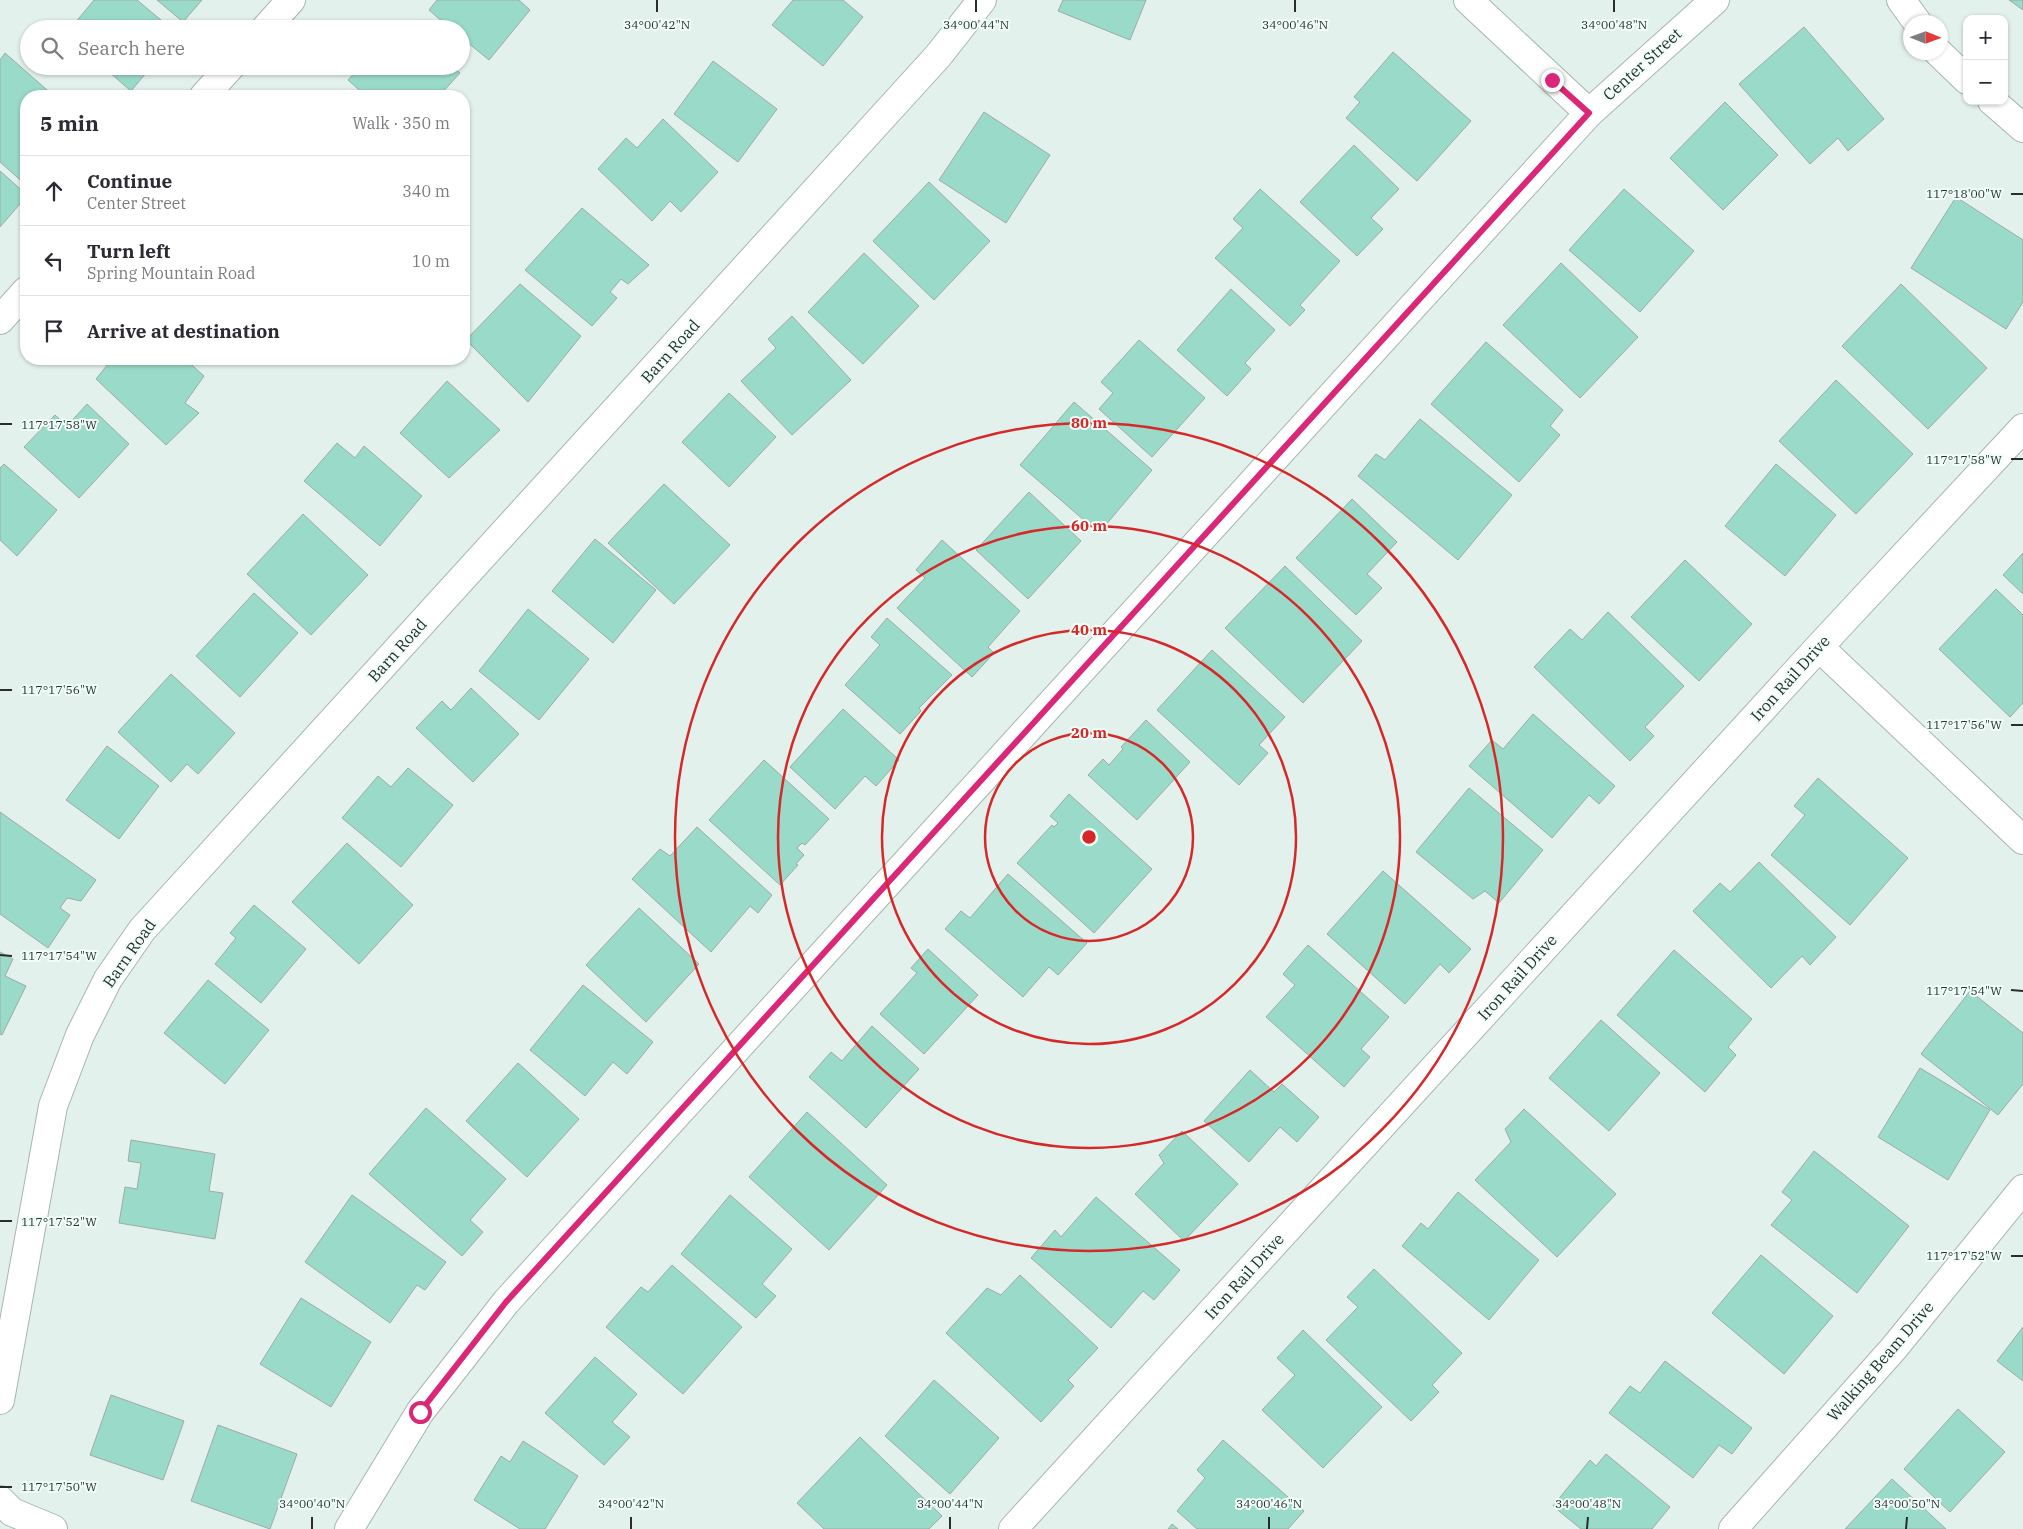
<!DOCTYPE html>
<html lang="en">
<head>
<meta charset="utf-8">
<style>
  :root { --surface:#fff; --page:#f7f7f7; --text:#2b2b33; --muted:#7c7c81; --line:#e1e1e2 }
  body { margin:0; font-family:"IBM Plex Serif",serif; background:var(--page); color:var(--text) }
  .controls { position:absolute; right:15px; top:15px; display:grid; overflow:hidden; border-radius:10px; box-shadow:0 1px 4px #0004 }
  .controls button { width:45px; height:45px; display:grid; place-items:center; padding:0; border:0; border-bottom:1px solid var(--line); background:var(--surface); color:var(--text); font:25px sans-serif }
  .compass { position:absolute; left:1903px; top:15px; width:45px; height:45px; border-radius:50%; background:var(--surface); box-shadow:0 1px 4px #0004; rotate:91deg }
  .stop { position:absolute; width:15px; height:15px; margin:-11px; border:4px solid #db2777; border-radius:50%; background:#fff }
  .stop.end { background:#db2777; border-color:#fff; box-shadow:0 1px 5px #0008 }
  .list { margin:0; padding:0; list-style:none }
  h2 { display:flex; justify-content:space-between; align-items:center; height:65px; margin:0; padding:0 20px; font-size:21px }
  h2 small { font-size:16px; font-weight:400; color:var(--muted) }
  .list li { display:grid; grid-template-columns:32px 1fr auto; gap:15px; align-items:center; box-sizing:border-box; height:70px; padding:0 20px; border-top:1px solid var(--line) }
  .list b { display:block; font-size:19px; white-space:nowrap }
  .list p { margin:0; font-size:16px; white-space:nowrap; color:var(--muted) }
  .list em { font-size:16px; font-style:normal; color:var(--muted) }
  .icon { flex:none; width:28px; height:28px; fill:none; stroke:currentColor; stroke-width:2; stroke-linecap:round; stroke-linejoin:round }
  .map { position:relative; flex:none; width:2023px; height:1529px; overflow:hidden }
  .search { position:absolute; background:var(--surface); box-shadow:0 1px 4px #0004; left:20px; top:20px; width:450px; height:55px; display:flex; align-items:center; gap:12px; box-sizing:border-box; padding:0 18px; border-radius:28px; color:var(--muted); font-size:19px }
  .panel { position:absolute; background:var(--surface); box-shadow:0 1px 4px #0004; left:20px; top:90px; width:450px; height:275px; border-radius:20px }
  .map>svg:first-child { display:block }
  .building { fill:#9adac9; stroke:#9eaaa6 }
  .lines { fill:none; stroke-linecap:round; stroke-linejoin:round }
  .street-casing { stroke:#a8b5b1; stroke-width:30 }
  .secondary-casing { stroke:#a8b5b1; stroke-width:30 }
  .street { stroke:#fff; stroke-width:28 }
  .secondary { stroke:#fff; stroke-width:28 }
  .route { stroke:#db2777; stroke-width:6 }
  .ticks { fill:none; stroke:#292e2d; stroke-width:2 }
  .ring { fill:none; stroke:#d62828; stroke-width:2.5 }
  .labels { text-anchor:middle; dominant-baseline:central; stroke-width:4; stroke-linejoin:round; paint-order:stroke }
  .street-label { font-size:16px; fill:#292e2d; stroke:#f0fefa }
  .ticks-label { font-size:12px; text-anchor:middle; fill:#292e2d; stroke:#f0fefa; stroke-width:4; stroke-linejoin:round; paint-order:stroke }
  .centre { fill:#d62828; stroke:#f0fefa; stroke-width:2.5 }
  .ring-label { font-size:15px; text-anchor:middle; font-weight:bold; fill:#d62828; stroke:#f0fefa; stroke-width:4; stroke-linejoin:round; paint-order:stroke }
</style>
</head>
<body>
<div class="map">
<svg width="2023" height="1529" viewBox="0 0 2023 1529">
  <rect width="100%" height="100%" fill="#e3f1ec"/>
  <path class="building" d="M94,0H137L167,25L164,29H70Z
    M157,0H202L183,22Z
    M437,0H519L530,10L489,60L461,37V29H451L429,10Z
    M793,0H843L863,17L823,66L772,25Z
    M1063,0H1146L1130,40L1058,11Z
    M2009,0H2023V10Z
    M1804,27L1884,119L1848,151L1838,138L1810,164L1739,84Z
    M1393,52L1471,121L1417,181L1346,118L1360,102L1354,97Z
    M5,53L54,96H26V185L0,162V60Z
    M713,61L777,109L738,162L674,114Z
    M102,66H152L131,91Z
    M361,66H452L460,73L439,96H366L348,80Z
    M1725,102L1778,155L1723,210L1670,158Z
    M984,112L1050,155L1006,223L939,180Z
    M663,119L718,172L681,212L670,201L652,221L598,169L626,138L637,148Z
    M1354,145L1399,189L1371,218L1383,229L1357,256L1300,202Z
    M0,171L26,194V197L0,227Z
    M929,182L990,241L934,300L873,241Z
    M1260,189L1340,261L1300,305L1305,310L1290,326L1215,258L1243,228L1233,219Z
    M1624,189L1694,251L1640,312L1569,250Z
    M1956,197L2023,240V302L2006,329L1911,268Z
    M582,208L649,265L628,284L621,279L610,292L617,298L592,326L525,270Z
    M864,253L919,306L863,364L808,312Z
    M1561,263L1638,337L1580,398L1503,325Z
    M520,284L581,336L528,402L466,340Z
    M1901,284L1987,368L1928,429L1842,346Z
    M1231,289L1275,330L1245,363L1251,369L1227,396L1177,350Z
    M792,316L851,380L792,435L741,381L776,348L768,339Z
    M1139,340L1205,398L1152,457L1099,409L1113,393L1101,382Z
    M1486,342L1563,410L1550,426L1560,435L1519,482L1431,404Z
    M112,359H185L204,376L185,403L199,413L166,445L96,379Z
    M1836,380L1913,454L1856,514L1779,441Z
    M447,381L500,430L449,478L400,433Z
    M729,393L776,437L729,487L682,442Z
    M1074,402L1152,470L1099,533L1020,465Z
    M87,404L129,444L79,498L24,447L55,415L67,426Z
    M1420,419L1512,495L1458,560L1358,476L1376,454L1385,460Z
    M337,443L355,458L364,446L422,496L380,546L304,481Z
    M4,464L57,510L17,556L0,540V468Z
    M1776,464L1836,515L1785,576L1725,526Z
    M664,484L730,545L674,604L608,543Z
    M1029,492L1081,541L1028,599L976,550Z
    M1352,499L1397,542L1367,574L1382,588L1356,615L1296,558Z
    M303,514L368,575L311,635L247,574Z
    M595,539L656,590L613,643L552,591Z
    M942,540L1020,611L988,647L994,653L972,677L897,608L925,578L916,570Z
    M2023,553V594L2003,575Z
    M1685,560L1752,624L1699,681L1631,617Z
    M1285,566L1362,641L1303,703L1225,628Z
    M1996,589L2023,615V703L2010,717L1939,649Z
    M254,593L298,633L240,697L196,656Z
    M528,609L589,659L539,720L479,671Z
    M1608,612L1684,686L1645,727L1654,736L1630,761L1534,667L1570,629L1582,640Z
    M887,618L952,675L919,708L921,711L900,734L845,685L880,645L871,637Z
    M1212,650L1285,717L1259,745L1268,753L1239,785L1157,710Z
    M171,674L235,733L198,774L187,764L171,782L118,732Z
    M471,688L519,734L473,782L416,728L442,701L451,710Z
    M843,709L899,760L876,786L865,776L835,809L790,767Z
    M1533,714L1615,786L1599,804L1589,795L1552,838L1469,766L1492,740L1503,749Z
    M1146,720L1190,762L1137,820L1088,775L1103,759L1109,765L1123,749L1121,747Z
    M107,746L159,786L119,839L66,800Z
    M764,760L829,819L805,845L802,843L797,848L804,855L796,864L798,865L780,885L709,820Z
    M408,768L453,805L401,867L342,818L378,776L391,787Z
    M1818,778L1908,858L1850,925L1771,855L1805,815L1794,806Z
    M1469,788L1543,850L1499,903L1485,891L1473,899L1416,852Z
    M1069,794L1152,869L1094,933L1017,863L1052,825L1054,827L1058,823L1050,816Z
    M0,812L96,880L81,901L67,898L60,908L70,915L48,948L0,914Z
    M697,827L772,895L758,913L750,906L711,952L632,879L660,849L670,856Z
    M347,843L413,905L359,964L292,902Z
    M1759,862L1836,937L1810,965L1802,956L1771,988L1693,911L1720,883L1730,892Z
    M1383,871L1471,949L1449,973L1440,964L1405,1004L1327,934Z
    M1008,874L1087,943L1058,975L1049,967L1023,997L945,929L961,911L970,918Z
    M254,905L306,949L261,1003L215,964L236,938L230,933Z
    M639,908L699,964L646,1022L586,965Z
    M1308,945L1389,1017L1361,1049L1370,1057L1344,1087L1266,1017L1295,985L1283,974Z
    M928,949L978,995L924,1054L880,1014L917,973L911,968Z
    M1674,950L1752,1019L1728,1047L1736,1055L1705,1092L1617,1015Z
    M0,952L13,959L5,976L26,986L2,1035L0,1034Z
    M208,980L269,1030L225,1084L164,1033Z
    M583,985L653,1042L627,1074L613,1062L585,1096L530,1050Z
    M1970,991L2023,1033V1084L1998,1115L1921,1054Z
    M1601,1020L1660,1073L1609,1131L1549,1078Z
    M872,1026L919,1069L866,1128L809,1077L831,1052L842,1061Z
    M518,1063L579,1119L527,1177L466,1121Z
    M1920,1068L1990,1110L1948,1180L1878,1137Z
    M1250,1070L1274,1092L1282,1084L1319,1117L1297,1142L1280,1127L1249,1162L1204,1121Z
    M426,1108L506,1179L470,1220L483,1232L462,1256L369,1174Z
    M1524,1109L1616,1194L1557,1257L1475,1180L1511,1142L1505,1129Z
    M807,1112L887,1185L829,1250L749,1177Z
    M1182,1131L1238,1184L1184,1241L1135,1194L1164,1163L1159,1155Z
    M131,1140L215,1154L209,1191L223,1193L215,1239L119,1223L125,1187L137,1189L141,1163L128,1161Z
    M1814,1151L1909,1226L1857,1293L1771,1225L1792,1200L1782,1192Z
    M1458,1192L1539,1260L1489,1320L1402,1246L1421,1223L1428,1229Z
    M352,1195L446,1262L425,1290L417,1285L390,1323L305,1262Z
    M730,1195L792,1249L762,1284L776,1296L756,1318L681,1254Z
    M1096,1197L1180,1270L1154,1300L1143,1291L1111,1328L1031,1258L1055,1230L1061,1237Z
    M1761,1255L1833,1316L1784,1374L1712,1313Z
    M672,1265L742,1327L683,1394L606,1327L641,1287L648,1292Z
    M1374,1269L1462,1353L1432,1385L1439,1392L1411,1421L1326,1340L1358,1307L1347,1297Z
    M1020,1275L1098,1348L1068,1380L1074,1386L1041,1422L946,1333L987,1288L1001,1295Z
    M301,1298L371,1342L331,1407L260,1364Z
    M2023,1327V1381L1997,1361Z
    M1303,1330L1382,1407L1323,1468L1262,1410L1295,1375L1277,1358Z
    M595,1357L637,1394L612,1422L630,1437L604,1465L545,1413Z
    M1665,1361L1752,1428L1732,1454L1719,1445L1693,1478L1609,1413L1630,1386L1640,1393Z
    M934,1380L999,1438L950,1494L885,1436Z
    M111,1395L184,1421L163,1480L90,1455Z
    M1958,1409L2005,1452L1950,1512L1904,1469Z
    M218,1425L297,1454L270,1529L191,1501Z
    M860,1437L942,1516L929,1529H824L797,1503Z
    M1223,1440L1304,1511L1288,1529H1197L1177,1511L1205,1478L1197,1470Z
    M523,1441L578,1476L545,1529H520L474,1500L501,1456L510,1462Z
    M1606,1454L1670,1507L1652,1529H1581L1553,1506L1590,1460L1596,1466Z
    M1892,1479L1946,1529H1845Z
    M1172,1524L1178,1529H1168Z"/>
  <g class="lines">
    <g class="street-casing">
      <path id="street" d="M1901,0L1917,22
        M265,29L291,0
        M1938,52L1967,80
        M204,96L231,66
        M1992,101L2023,128
        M0,320L26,291
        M1819,647L2023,840
        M0,1400L53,1106L80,1035L108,979L142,930L938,56L982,0
        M0,1500L12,1512L53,1529
        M349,1529L420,1412L506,1302L1589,113
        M1013,1529L1819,647L2023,428
        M1733,1529L1894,1348L2023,1189"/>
    </g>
    <g class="secondary-casing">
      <path id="secondary" d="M1468,0L1589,113L1715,0"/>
    </g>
    <use href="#street" class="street"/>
    <use href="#secondary" class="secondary"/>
  </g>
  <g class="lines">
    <path class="route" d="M420,1412L506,1302L1589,113L1552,80"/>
  </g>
  <path class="ticks" d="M657,12V0M976,12V0M1295,12V0M1614,12V0M2011,194H2023M0,424H12M2011,459H2023M0,690H12M2011,725H2023M0,955L12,956M2011,990L2023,991M0,1221H12M2011,1256H2023M0,1487H12M312,1529V1517M631,1529V1517M950,1529V1517M1269,1529V1517M1587,1529L1588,1517M1906,1529L1907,1517"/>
  <g class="ring">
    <circle cx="1089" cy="837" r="104"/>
    <circle cx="1089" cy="837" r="207"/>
    <circle cx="1089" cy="837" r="311"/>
    <circle cx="1089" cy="837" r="414"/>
  </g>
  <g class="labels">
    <g class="street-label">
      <text transform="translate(1642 64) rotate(-42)">Center Street</text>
      <text transform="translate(670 351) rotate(-48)">Barn Road</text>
      <text transform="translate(397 650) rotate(-48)">Barn Road</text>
      <text transform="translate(1790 678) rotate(-48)">Iron Rail Drive</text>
      <text transform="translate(129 953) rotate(-55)">Barn Road</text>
      <text transform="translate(1517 977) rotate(-48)">Iron Rail Drive</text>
      <text transform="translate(1244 1276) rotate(-48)">Iron Rail Drive</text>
      <text transform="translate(1880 1361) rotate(-49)">Walking Beam Drive</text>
    </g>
  </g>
  <g class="ticks-label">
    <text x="657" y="29">34°00'42"N</text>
    <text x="976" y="29">34°00'44"N</text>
    <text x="1295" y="29">34°00'46"N</text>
    <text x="1614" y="29">34°00'48"N</text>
    <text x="1964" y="198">117°18'00"W</text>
    <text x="59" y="429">117°17'58"W</text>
    <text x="1964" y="464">117°17'58"W</text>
    <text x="59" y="694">117°17'56"W</text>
    <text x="1964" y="729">117°17'56"W</text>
    <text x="59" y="960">117°17'54"W</text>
    <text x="1964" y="995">117°17'54"W</text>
    <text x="59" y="1226">117°17'52"W</text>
    <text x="1964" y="1260">117°17'52"W</text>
    <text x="59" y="1491">117°17'50"W</text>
    <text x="312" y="1508">34°00'40"N</text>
    <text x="631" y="1508">34°00'42"N</text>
    <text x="950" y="1508">34°00'44"N</text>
    <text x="1269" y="1508">34°00'46"N</text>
    <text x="1588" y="1508">34°00'48"N</text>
    <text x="1907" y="1508">34°00'50"N</text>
  </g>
  <circle cx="1089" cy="837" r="8" class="centre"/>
  <g class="ring-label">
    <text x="1089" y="428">80 m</text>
    <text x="1089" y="531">60 m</text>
    <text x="1089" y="635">40 m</text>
    <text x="1089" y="738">20 m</text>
  </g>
</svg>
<div class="controls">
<button>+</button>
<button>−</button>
</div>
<svg class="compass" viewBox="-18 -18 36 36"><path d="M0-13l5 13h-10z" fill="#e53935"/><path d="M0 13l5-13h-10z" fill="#7c7c81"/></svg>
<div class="stop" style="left:420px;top:1412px"></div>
<div class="stop end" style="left:1552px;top:80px"></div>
<div class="search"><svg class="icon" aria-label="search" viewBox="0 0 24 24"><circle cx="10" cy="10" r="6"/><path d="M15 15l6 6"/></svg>Search here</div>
<section class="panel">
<h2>5 min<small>Walk · 350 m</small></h2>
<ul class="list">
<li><svg class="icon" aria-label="ahead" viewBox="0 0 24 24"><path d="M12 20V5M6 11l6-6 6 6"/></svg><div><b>Continue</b><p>Center Street</p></div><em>340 m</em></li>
<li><svg class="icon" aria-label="left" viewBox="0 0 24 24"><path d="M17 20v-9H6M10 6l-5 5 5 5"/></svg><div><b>Turn left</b><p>Spring Mountain Road</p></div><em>10 m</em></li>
<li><svg class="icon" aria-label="arrive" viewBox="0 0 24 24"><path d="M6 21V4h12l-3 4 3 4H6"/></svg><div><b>Arrive at destination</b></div></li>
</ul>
</section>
</div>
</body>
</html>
